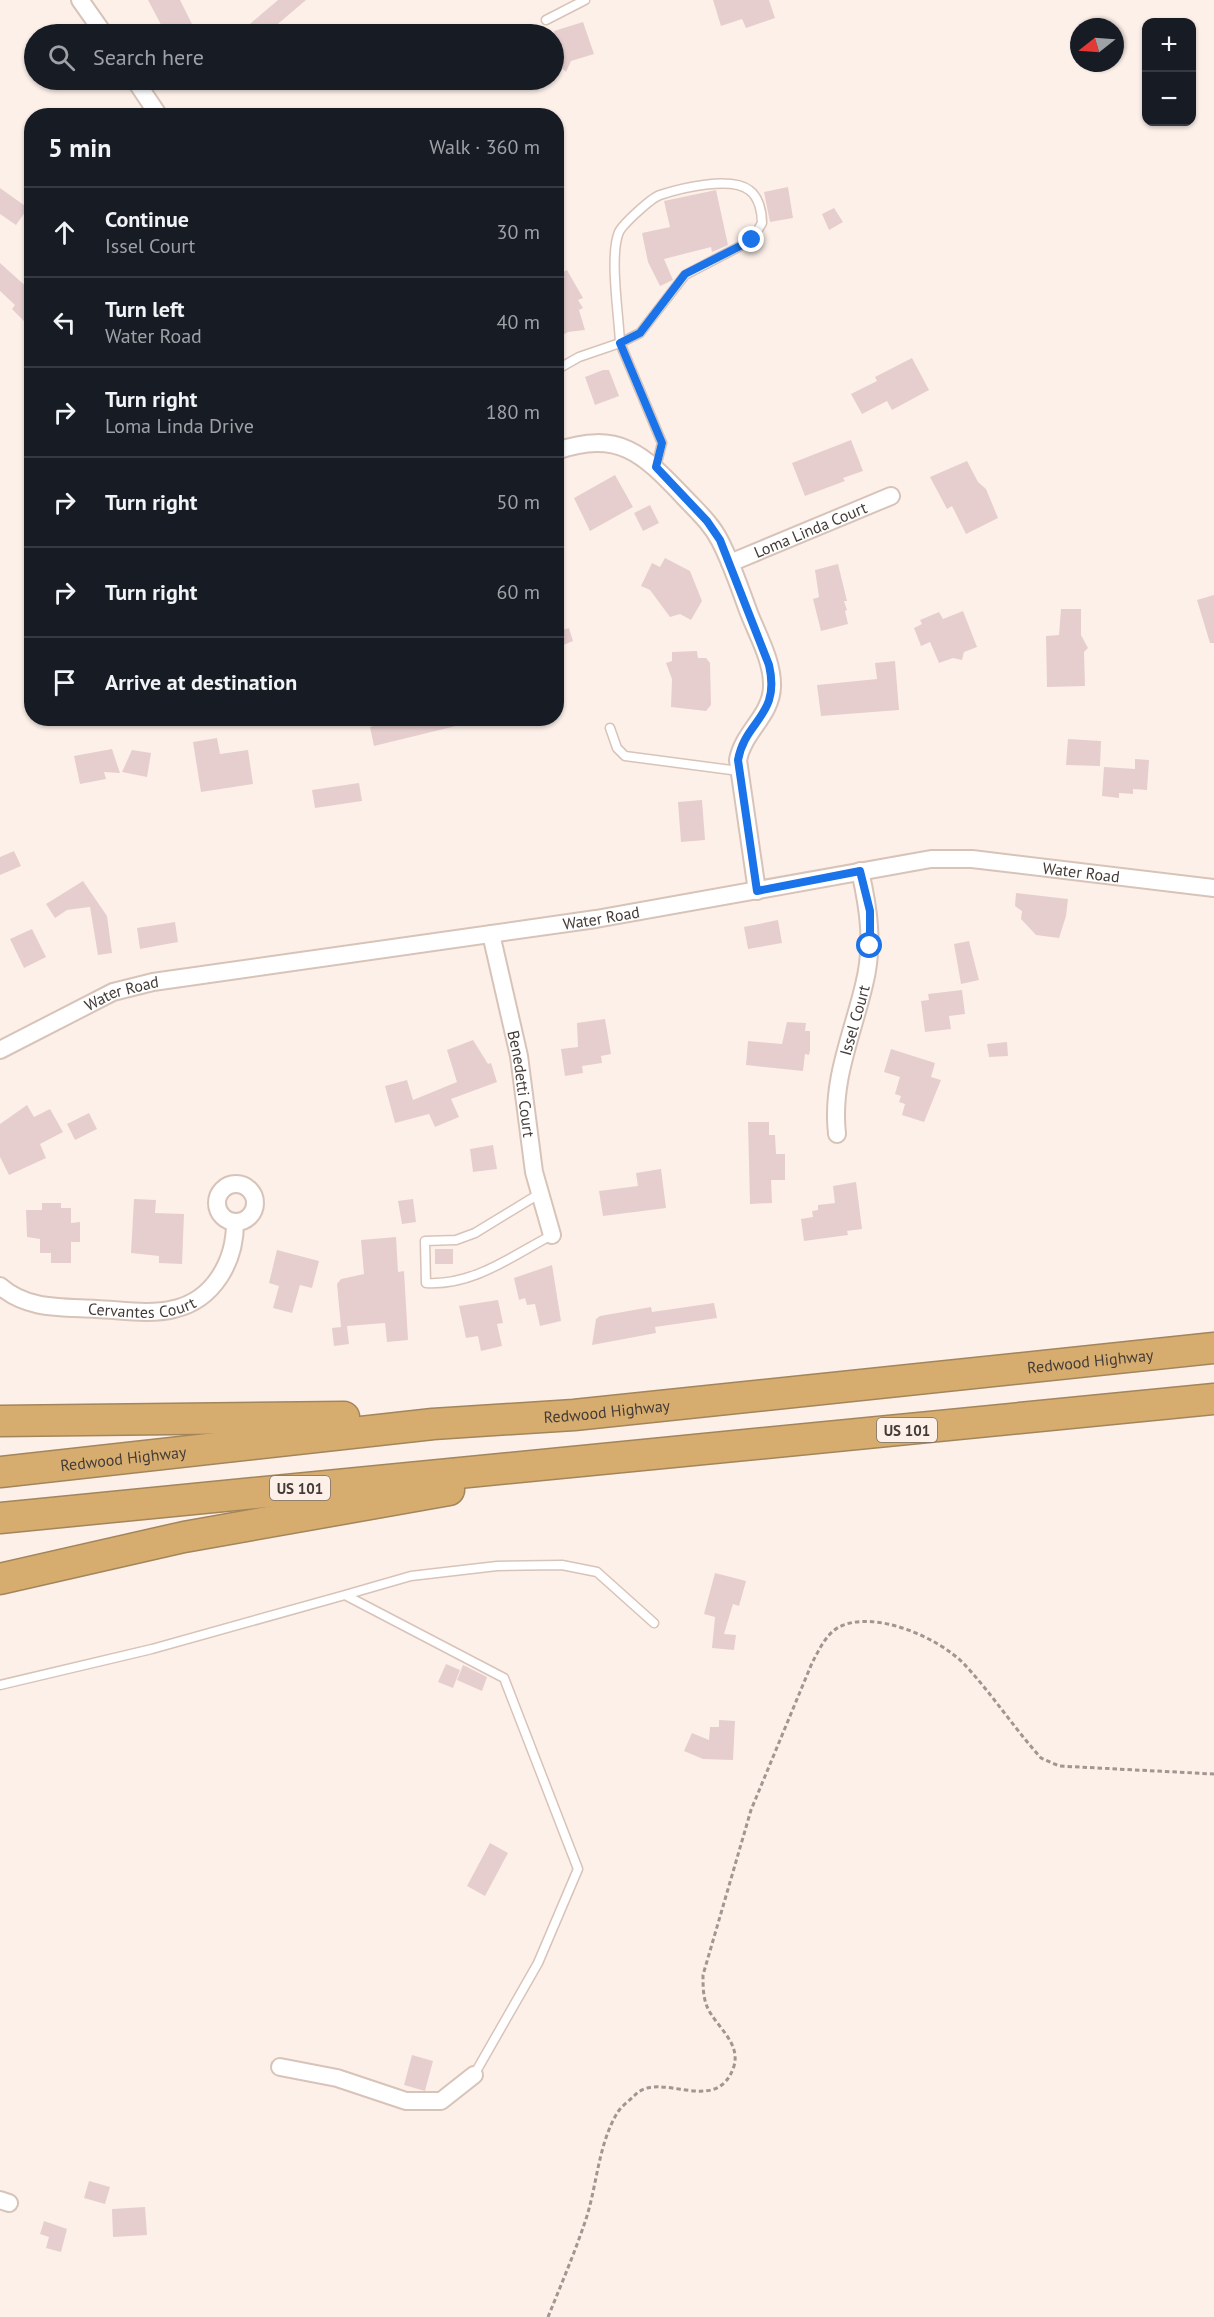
<!DOCTYPE html>
<html lang="en">
<head>
<meta charset="utf-8">
<style>
  :root { --surface:#171b24; --page:#20242c; --text:#f1f3f6; --muted:#9ea1a6; --line:#363941 }
  body { margin:0; font-family:"PT Sans",sans-serif; background:var(--page); color:var(--text) }
  .controls { position:absolute; right:18px; top:18px; display:grid; overflow:hidden; border-radius:12px; box-shadow:0 2px 4px #0004 }
  .controls button { width:54px; height:54px; display:grid; place-items:center; padding:0; border:0; border-bottom:2px solid var(--line); background:var(--surface); color:var(--text); font:30px sans-serif }
  .compass { position:absolute; left:1070px; top:18px; width:54px; height:54px; border-radius:50%; background:var(--surface); box-shadow:0 2px 4px #0004; rotate:253deg }
  .stop { position:absolute; width:18px; height:18px; margin:-14px; border:4px solid #1a73e8; border-radius:50%; background:#fff }
  .stop.end { background:#1a73e8; border-color:#fff; box-shadow:0 2px 6px #0008 }
  .list { margin:0; padding:0; list-style:none }
  h2 { display:flex; justify-content:space-between; align-items:center; height:78px; margin:0; padding:0 24px; font-size:26px }
  h2 small { font-size:20px; font-weight:400; color:var(--muted) }
  .list li { display:grid; grid-template-columns:39px 1fr auto; gap:18px; align-items:center; box-sizing:border-box; height:90px; padding:0 24px; border-top:2px solid var(--line) }
  .list b { display:block; font-size:22px; white-space:nowrap }
  .list p { margin:0; font-size:20px; white-space:nowrap; color:var(--muted) }
  .list em { font-size:20px; font-style:normal; color:var(--muted) }
  .icon { flex:none; width:33px; height:33px; fill:none; stroke:currentColor; stroke-width:2; stroke-linecap:round; stroke-linejoin:round }
  .map { position:relative; flex:none; width:1214px; height:2317px; overflow:hidden }
  .search { position:absolute; background:var(--surface); box-shadow:0 2px 4px #0004; left:24px; top:24px; width:540px; height:66px; display:flex; align-items:center; gap:15px; box-sizing:border-box; padding:0 21px; border-radius:33px; color:var(--muted); font-size:22px }
  .panel { position:absolute; background:var(--surface); box-shadow:0 2px 4px #0004; left:24px; top:108px; width:540px; height:618px; border-radius:24px }
  .map>svg:first-child { display:block }
  .building { fill:#e6cece }
  .lines { fill:none; stroke-linecap:round; stroke-linejoin:round }
  .lane-casing { stroke:#d8c3b9; stroke-width:11 }
  .street-casing { stroke:#d8c3b9; stroke-width:20 }
  .highway-casing { stroke:#a3855b; stroke-width:33 }
  .path { stroke:#a19691; stroke-width:3; stroke-dasharray:4.5 3; stroke-linecap:butt }
  .lane { stroke:#fff; stroke-width:8 }
  .street { stroke:#fff; stroke-width:16 }
  .highway { stroke:#d6ad6f; stroke-width:30 }
  .route { stroke:#1a73e8; stroke-width:8 }
  .labels { text-anchor:middle; dominant-baseline:central; stroke-width:5; stroke-linejoin:round; paint-order:stroke }
  .shield { fill:#fdf0e9; stroke:#7b716c; stroke-width:1.5 }
  .shield-label { font-size:15px; font-weight:bold; fill:#433b37 }
  .street-label { font-size:16px; fill:#433b37; stroke:#fdf0e9 }
</style>
</head>
<body>
<div class="map">
<svg width="1214" height="2317" viewBox="0 0 1214 2317">
  <rect width="100%" height="100%" fill="#fdf0e9"/>
  <path class="building" d="M148,0H180L197,34H166Z
    M278,0H306L266,34H238Z
    M713,0H769L775,18L746,28L742,19L721,26Z
    M583,22L594,54L571,61L566,72L559,65L554,67V31Z
    M788,187L793,218L770,222L764,192Z
    M0,188L28,208L16,225L0,214Z
    M716,190L728,245L712,252L711,247L664,259L673,280L660,286L648,262L642,233L670,227L664,201Z
    M834,208L843,222L829,230L822,214Z
    M0,263L30,290L32,288V320L28,317L24,321L12,309L15,305L0,291Z
    M567,270L583,298L578,300L583,308L579,310L585,330L568,332L556,339V276Z
    M912,358L929,390L892,410L887,401L862,414L851,394L877,381L875,377Z
    M603,370H609L619,396L595,405L585,377Z
    M851,440L863,471L843,478L845,481L805,496L792,463Z
    M967,461L978,482L986,489L998,518L966,534L952,506L947,509L930,477Z
    M615,475L633,507L590,531L574,498Z
    M650,505L659,523L643,531L634,513Z
    M665,558L690,571L702,601L691,620L680,614L670,617L650,590L641,586L652,563L660,567Z
    M838,564L847,601H844L847,610L845,611L848,624L821,631L813,599L819,597L815,570Z
    M1214,595V643H1210L1197,600Z
    M1061,609H1081V635L1088,648L1084,652L1085,686L1047,687L1046,636L1059,635Z
    M963,611L977,647L964,652L962,660L953,658L939,663L930,642L921,646L914,628L922,624L920,620L939,612L943,619Z
    M569,628L573,641L556,648V632Z
    M697,651L698,658H706L710,663L711,705L706,711L671,707L672,679L666,663L672,661V652Z
    M895,661L899,710L821,716L817,685L877,679L875,663Z
    M405,718H463L464,724L374,746L370,727Z
    M217,738L220,754L248,750L253,784L201,792L193,742Z
    M1068,739L1101,741L1100,766L1066,765Z
    M112,749L120,773L104,772L106,779L80,784L74,756Z
    M132,750L151,753L147,777L122,772Z
    M1135,759L1149,760L1147,790L1133,789V794L1119,793V798L1102,796L1104,767L1135,769Z
    M359,783L362,801L315,808L312,790Z
    M702,800L705,840L681,842L678,802Z
    M14,851L21,866L0,875V857Z
    M83,881L107,916L112,953L98,955L90,907L67,910L55,918L46,904Z
    M1016,893L1068,899L1066,916L1059,938L1036,935L1021,919L1022,911L1015,906Z
    M778,920L782,943L748,949L744,927Z
    M175,922L178,942L140,949L137,928Z
    M32,929L46,957L24,968L10,939Z
    M969,941L979,980L961,984L954,944Z
    M962,990L965,1014L949,1016L951,1029L925,1032L921,1001L929,1000L928,994Z
    M605,1019L611,1054L601,1056L602,1063L582,1066L583,1073L565,1076L561,1049L578,1047L577,1023Z
    M787,1022L806,1023L805,1031H810V1050L809,1055L805,1054L803,1071L746,1065L748,1041L782,1044Z
    M473,1040L488,1064L491,1063L497,1082L451,1099L459,1117L435,1127L429,1114L395,1123L385,1086L407,1080L413,1100L457,1082L447,1050Z
    M1007,1042L1008,1056L989,1057L987,1044Z
    M891,1049L935,1063L931,1077L941,1080L924,1122L902,1115L905,1104L899,1102L901,1096L895,1094L900,1077L884,1072Z
    M27,1105L34,1117L50,1109L63,1132L40,1144L46,1158L9,1175L0,1157V1124Z
    M89,1113L97,1129L75,1140L67,1124Z
    M748,1122H769V1135H775L776,1154H785V1180H771L772,1203L750,1204Z
    M493,1145L497,1169L473,1172L470,1149Z
    M661,1169L666,1208L603,1216L599,1191L638,1186L636,1173Z
    M856,1182L862,1229L847,1231L848,1235L804,1241L801,1219L813,1217L812,1211L818,1210V1205L835,1203L833,1186Z
    M134,1199L156,1200L155,1213L184,1214L182,1264L159,1263V1256L131,1253Z
    M413,1199L416,1222L402,1224L398,1201Z
    M42,1203H61V1208H71V1223L80,1222V1242H71V1263H51V1253H40V1239L27,1237L26,1210H42Z
    M396,1237L398,1272L404,1271L408,1340L387,1342L385,1323L347,1326L349,1344L334,1346L332,1328L341,1327L337,1284L341,1279L364,1274L361,1240Z
    M435,1249H453V1264H435Z
    M277,1250L319,1261L312,1288L300,1285L292,1313L273,1308L279,1286L269,1283Z
    M552,1265L561,1321L540,1326L535,1304L527,1305L525,1298L519,1300L514,1278Z
    M498,1300L503,1323L497,1324L502,1346L481,1351L478,1336L466,1338L459,1306Z
    M714,1303L717,1318L655,1327L656,1333L592,1345L596,1319L600,1316L651,1307L652,1312Z
    M715,1573L746,1581L739,1606L733,1604L724,1634L736,1635L734,1650L712,1648L715,1617L704,1614Z
    M446,1664L460,1670L453,1688L438,1682Z
    M463,1665L487,1677L482,1691L457,1680Z
    M719,1720L735,1721L733,1760L703,1759L684,1751L692,1733L709,1740L710,1727H719Z
    M490,1843L508,1853L485,1896L467,1886Z
    M412,2055L433,2061L425,2091L404,2085Z
    M89,2181L110,2187L105,2204L84,2198Z
    M145,2207L147,2235L113,2237L112,2209Z
    M44,2221L67,2229L61,2252L46,2248L49,2237L40,2234Z"/>
  <g class="lines">
    <g class="lane-casing">
      <path id="lane" d="M546,20L585,0
        M556,370L579,357L620,343C619,316 609,255 619,232C623,224 651,198 660,195C681,188 731,176 749,190C759,197 762,212 762,223L752,240L685,275L640,333L620,343L662,443L656,467
        M610,728L617,748L625,756L739,771
        M539,1194L475,1233L456,1240L425,1241L426,1283C473,1286 512,1256 552,1235
        M345,1595L411,1576L497,1566L562,1565L597,1572L654,1623
        M0,1685L152,1649L345,1595L504,1678L578,1869L538,1963L474,2075"/>
    </g>
    <g class="street-casing">
      <g id="street">
        <path d="M80,0L104,34"/>
        <path d="M135,80L159,116"/>
        <path d="M556,451C619,430 642,453 683,496C696,510 711,523 720,541C732,564 740,589 749,613C758,636 773,662 772,687C771,716 743,732 738,760L757,891"/>
        <path id="s1" d="M730,563L891,496"/>
        <path id="s2" d="M491,934L519,1056L534,1172L552,1235"/>
        <path id="s3" d="M0,1050L113,992L153,982L596,919L931,859H972L1214,888"/>
        <path id="s4" d="M837,1134C831,1081 852,1036 864,985C874,946 869,910 860,871"/>
        <circle cx="236" cy="1203" r="19"/>
        <path id="s5" d="M0,1286C27,1310 62,1307 96,1309C121,1310 150,1315 174,1309C214,1300 235,1261 235,1223"/>
        <path d="M280,2067L337,2078L406,2101H441L474,2075"/>
        <path d="M0,2200L9,2203"/>
      </g>
    </g>
    <g class="highway-casing">
      <g id="highway">
        <path d="M0,1421L344,1417"/>
        <path id="s6" d="M0,1472L433,1424L574,1415L1214,1348"/>
        <path d="M0,1518L1214,1399"/>
        <path d="M0,1579L184,1537L449,1490"/>
      </g>
    </g>
    <path class="path" d="M548,2317C561,2285 575,2252 586,2219C597,2185 598,2147 616,2115C620,2107 629,2101 635,2095C660,2069 717,2118 734,2066C740,2045 721,2030 711,2014C703,2002 703,1989 703,1975L751,1810L812,1663C819,1650 826,1634 839,1627C874,1609 940,1638 965,1665C992,1694 1014,1728 1041,1758L1059,1766L1214,1774"/>
    <use href="#lane" class="lane"/>
    <use href="#street" class="street"/>
    <use href="#highway" class="highway"/>
  </g>
  <g class="lines">
    <path class="route" d="M752,240L685,274L640,333L620,343L662,443L656,467L707,521L720,540L769,665C781,716 745,720 738,760L757,891L860,871L870,911V946"/>
  </g>
  <g class="labels">
    <g class="shield">
      <rect x="877" y="1418" width="60" height="24" rx="4.5"/>
      <rect x="270" y="1476" width="60" height="24" rx="4.5"/>
    </g>
    <g class="shield-label">
      <text x="907" y="1430">US 101</text>
      <text x="300" y="1488">US 101</text>
    </g>
    <g class="street-label">
      <text stroke="none"><textPath href="#s1" startOffset="87">Loma Linda Court</textPath></text>
      <text stroke="none"><textPath href="#s3" startOffset="1107">Water Road</textPath></text>
      <text stroke="none"><textPath href="#s3" startOffset="621">Water Road</textPath></text>
      <text stroke="none"><textPath href="#s3" startOffset="135">Water Road</textPath></text>
      <text stroke="none"><textPath href="#s4" startOffset="116">Issel Court</textPath></text>
      <text stroke="none"><textPath href="#s2" startOffset="153">Benedetti Court</textPath></text>
      <text stroke="none"><textPath href="#s5" startOffset="147">Cervantes Court</textPath></text>
      <text stroke="none"><textPath href="#s6" startOffset="1096">Redwood Highway</textPath></text>
      <text stroke="none"><textPath href="#s6" startOffset="610">Redwood Highway</textPath></text>
      <text stroke="none"><textPath href="#s6" startOffset="124">Redwood Highway</textPath></text>
    </g>
  </g>
</svg>
<div class="controls">
<button>+</button>
<button>−</button>
</div>
<svg class="compass" viewBox="-18 -18 36 36"><path d="M0-13l5 13h-10z" fill="#e53935"/><path d="M0 13l5-13h-10z" fill="#9ea1a6"/></svg>
<div class="stop" style="left:870px;top:946px"></div>
<div class="stop end" style="left:752px;top:240px"></div>
<div class="search"><svg class="icon" aria-label="search" viewBox="0 0 24 24"><circle cx="10" cy="10" r="6"/><path d="M15 15l6 6"/></svg>Search here</div>
<section class="panel">
<h2>5 min<small>Walk · 360 m</small></h2>
<ul class="list">
<li><svg class="icon" aria-label="ahead" viewBox="0 0 24 24"><path d="M12 20V5M6 11l6-6 6 6"/></svg><div><b>Continue</b><p>Issel Court</p></div><em>30 m</em></li>
<li><svg class="icon" aria-label="left" viewBox="0 0 24 24"><path d="M17 20v-9H6M10 6l-5 5 5 5"/></svg><div><b>Turn left</b><p>Water Road</p></div><em>40 m</em></li>
<li><svg class="icon" aria-label="right" viewBox="0 0 24 24"><path d="M7 20v-9h11M14 6l5 5-5 5"/></svg><div><b>Turn right</b><p>Loma Linda Drive</p></div><em>180 m</em></li>
<li><svg class="icon" aria-label="right" viewBox="0 0 24 24"><path d="M7 20v-9h11M14 6l5 5-5 5"/></svg><div><b>Turn right</b></div><em>50 m</em></li>
<li><svg class="icon" aria-label="right" viewBox="0 0 24 24"><path d="M7 20v-9h11M14 6l5 5-5 5"/></svg><div><b>Turn right</b></div><em>60 m</em></li>
<li><svg class="icon" aria-label="arrive" viewBox="0 0 24 24"><path d="M6 21V4h12l-3 4 3 4H6"/></svg><div><b>Arrive at destination</b></div></li>
</ul>
</section>
</div>
</body>
</html>
